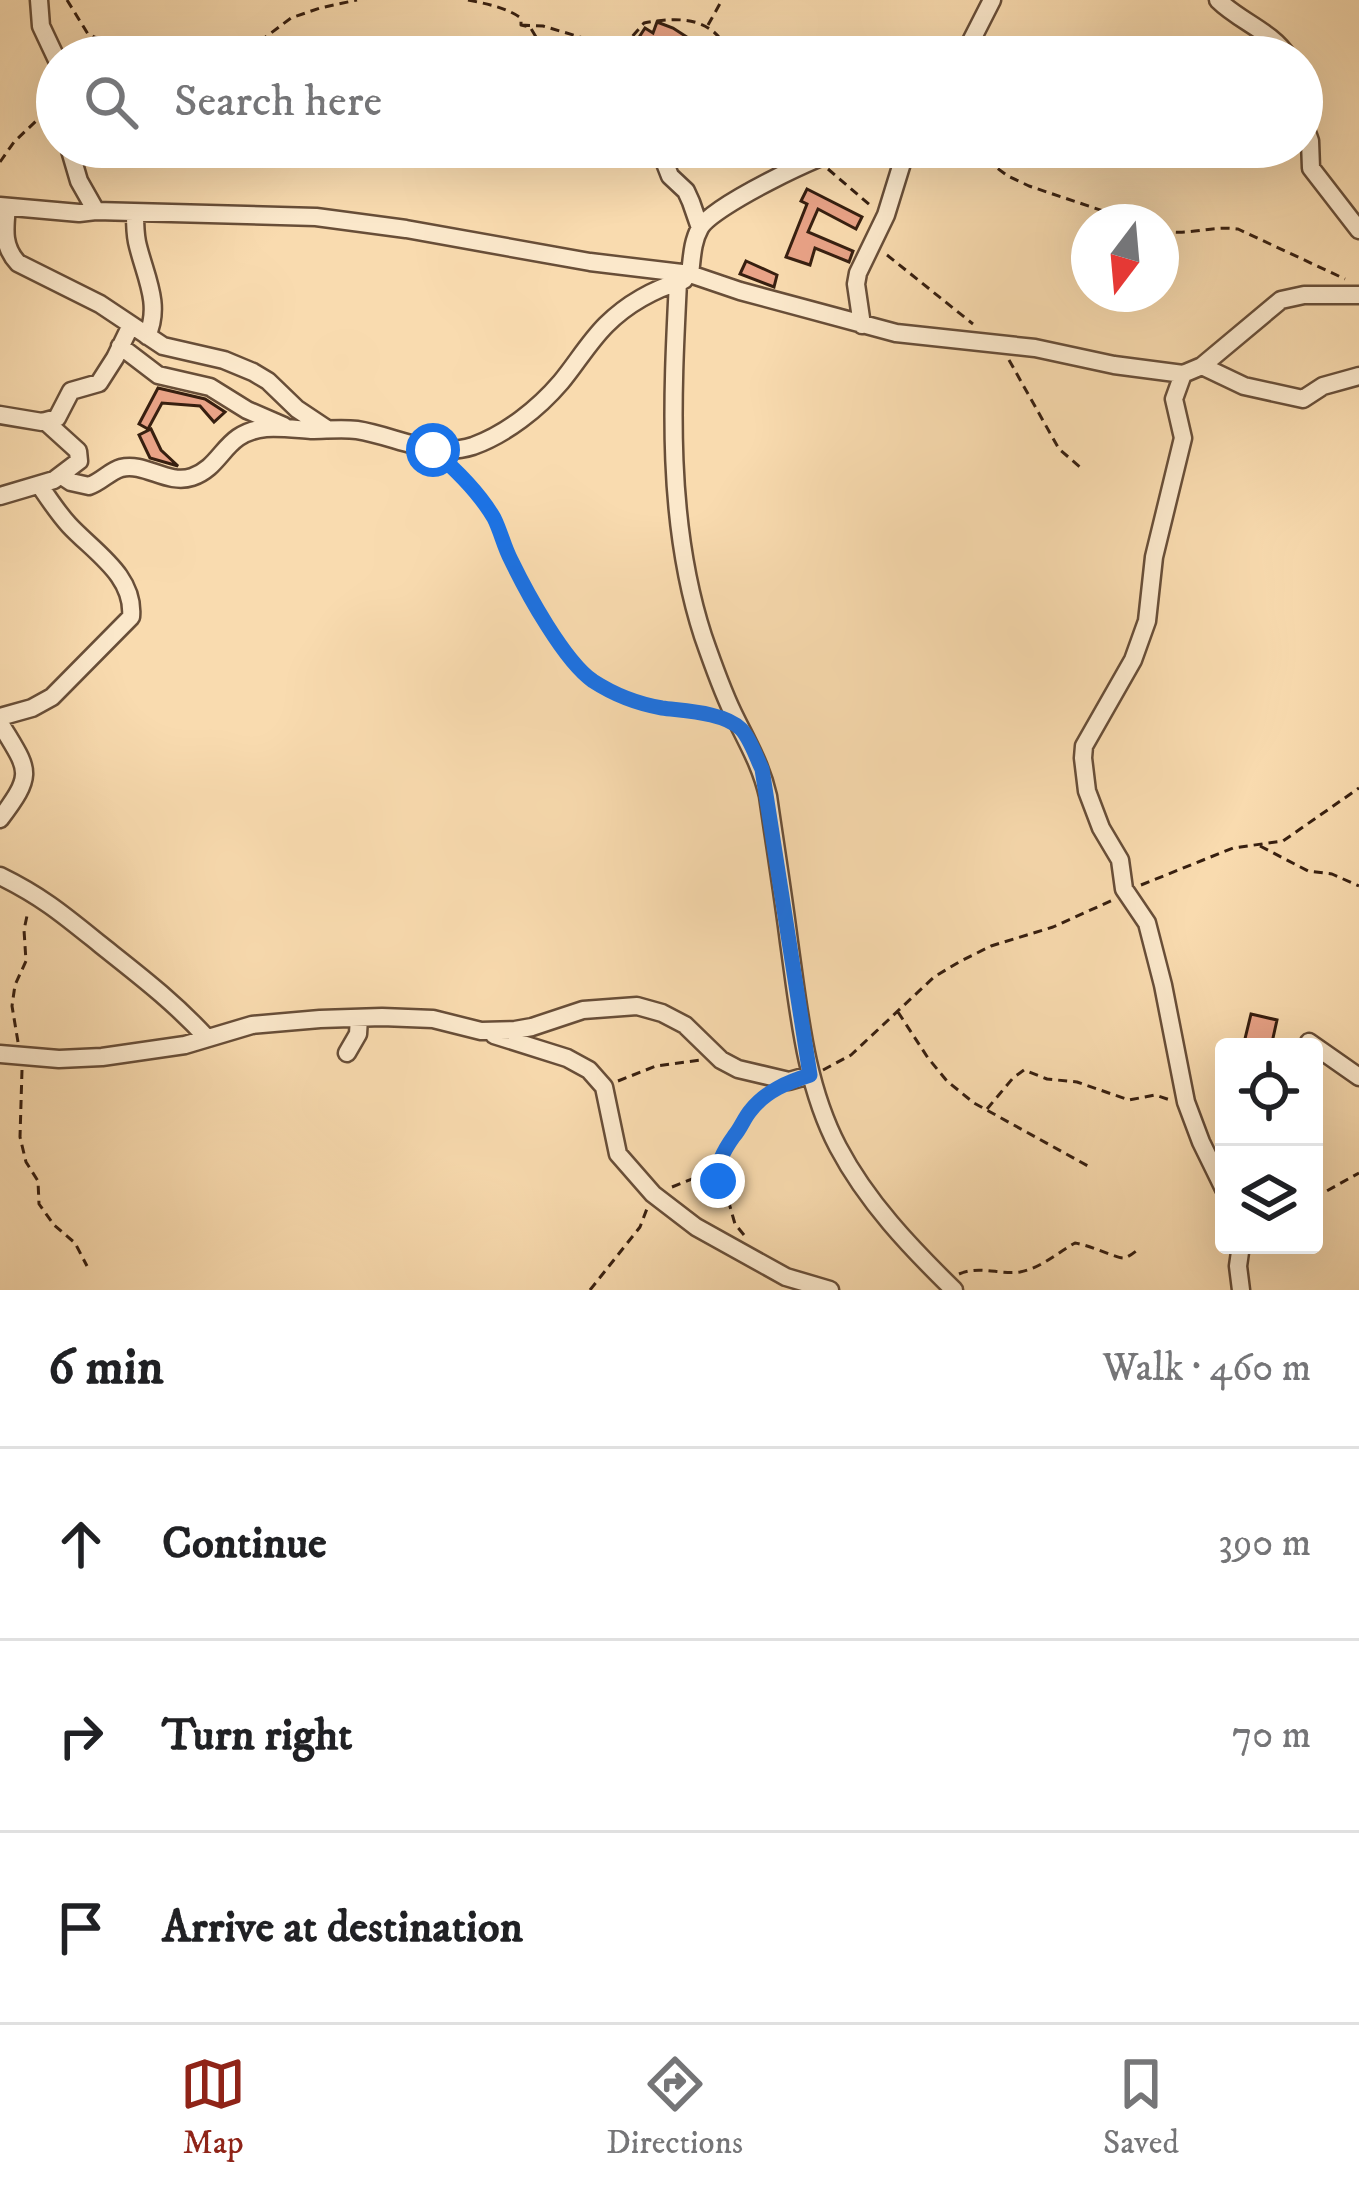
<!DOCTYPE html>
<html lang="en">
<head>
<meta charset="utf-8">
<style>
  :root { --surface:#fff; --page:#f2f2f2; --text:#202124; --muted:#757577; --line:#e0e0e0; --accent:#8f2418 }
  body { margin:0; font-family:"IM FELL DW Pica",serif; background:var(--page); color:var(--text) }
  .controls { position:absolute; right:36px; bottom:36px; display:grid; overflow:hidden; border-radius:12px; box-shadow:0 12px 48px #0002 }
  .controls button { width:108px; height:108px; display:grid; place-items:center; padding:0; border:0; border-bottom:3px solid var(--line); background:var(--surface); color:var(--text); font:60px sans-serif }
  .compass { position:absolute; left:1071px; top:204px; width:108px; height:108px; border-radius:50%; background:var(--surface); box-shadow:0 12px 48px #0002; rotate:196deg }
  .stop { position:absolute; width:36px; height:36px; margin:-27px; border:9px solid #1a73e8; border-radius:50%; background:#fff }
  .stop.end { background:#1a73e8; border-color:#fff; box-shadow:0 3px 12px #0008 }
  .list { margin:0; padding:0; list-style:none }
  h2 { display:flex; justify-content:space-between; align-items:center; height:156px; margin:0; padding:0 48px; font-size:51px }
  h2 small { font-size:39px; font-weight:400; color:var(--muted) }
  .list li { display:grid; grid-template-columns:78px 1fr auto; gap:36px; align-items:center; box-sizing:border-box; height:192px; padding:0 48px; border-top:3px solid var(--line) }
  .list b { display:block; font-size:45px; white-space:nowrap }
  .list em { font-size:39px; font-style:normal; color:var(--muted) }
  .icon { flex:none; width:66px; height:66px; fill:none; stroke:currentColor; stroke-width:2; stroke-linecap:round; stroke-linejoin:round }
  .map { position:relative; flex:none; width:1359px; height:1290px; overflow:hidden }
  .search { position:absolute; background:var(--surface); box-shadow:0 12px 48px #0002; left:36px; right:36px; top:36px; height:132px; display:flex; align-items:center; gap:30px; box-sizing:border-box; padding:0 42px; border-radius:66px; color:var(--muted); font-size:45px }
  .sheet { height:732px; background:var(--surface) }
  nav { display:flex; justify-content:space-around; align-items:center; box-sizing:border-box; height:168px; border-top:3px solid var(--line); background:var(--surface); font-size:33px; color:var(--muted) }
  nav a { display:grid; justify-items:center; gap:6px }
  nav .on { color:var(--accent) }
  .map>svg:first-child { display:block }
  .building { fill:#e9a387; stroke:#371f10; stroke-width:3 }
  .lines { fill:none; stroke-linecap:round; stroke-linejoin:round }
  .minor-casing { stroke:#684e38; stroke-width:21 }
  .path { stroke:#371f10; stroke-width:3; stroke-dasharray:9 6; stroke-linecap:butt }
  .minor { stroke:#fbe8cb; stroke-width:16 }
  .route { stroke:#1a73e8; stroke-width:15 }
</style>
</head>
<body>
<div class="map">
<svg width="1359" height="1290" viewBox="0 0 1359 1290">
  <rect width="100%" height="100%" fill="#f9dbaf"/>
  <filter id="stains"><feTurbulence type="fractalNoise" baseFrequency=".00167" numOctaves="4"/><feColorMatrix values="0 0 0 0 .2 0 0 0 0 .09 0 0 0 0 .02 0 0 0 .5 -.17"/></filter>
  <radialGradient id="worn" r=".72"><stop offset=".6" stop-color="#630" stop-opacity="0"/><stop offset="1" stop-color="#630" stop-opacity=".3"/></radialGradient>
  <path class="building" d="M657,22L673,28L696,43L687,57H638L645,47L636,42L645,28L653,33Z
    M807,189L862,217L856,229L818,209L808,232L853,251L849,262L815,248L810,265L786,257L807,204L801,201Z
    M746,261L777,275L774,287L740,274Z
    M158,388L205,399L225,412L214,422L200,406L162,403L148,429L139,424Z
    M151,429L161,450L178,466L150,458L139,435Z
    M1251,1014L1277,1020L1271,1047H1243Z"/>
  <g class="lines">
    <g class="minor-casing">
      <path id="minor" d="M39,0L41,26L57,60
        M1218,0C1239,21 1273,32 1288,57
        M963,57L992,0
        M1302,118L1310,141L1311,168L1359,230
        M69,147L79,181L96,211
        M650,147L661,153L670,176L686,191L691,202L700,228
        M850,147C824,152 712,206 700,228C692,242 692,259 690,274L678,282C672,400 666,522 703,636C712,662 721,688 733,713C747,742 761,765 768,796C775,845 783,894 789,942C799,1012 805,1084 838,1147C867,1202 910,1247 954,1290
        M0,206L79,213L96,211L316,217L406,229L590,262L690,274L740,291L896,333L1035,348L1114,365L1183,374L1202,366L1281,300L1304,295H1359
        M7,207C5,228 2,246 18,263L100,304L163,346L224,360L253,372L268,381L297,409L327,429
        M135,213C135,222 135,232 137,242C144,274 162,304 147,336
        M862,325L856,284L858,273L886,215L907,147
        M120,346L158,375L210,387L247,410L284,426
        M1202,366L1244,386L1303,399L1323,386L1359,376
        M1183,374L1174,399L1183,438L1154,557L1147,621L1133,660L1084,746L1083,758L1087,791L1101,828L1120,860L1124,889L1147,923L1163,985L1186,1102L1201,1142L1224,1189
        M0,415L42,422L57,418L71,391L99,383L115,358L131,325
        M62,476L71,482L89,486C101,482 110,471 121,468C145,462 167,485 192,477C224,466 223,432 266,428C281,427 296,429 311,430C326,430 342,428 357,430C396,436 433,459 473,446C506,434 538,409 561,382C576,364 589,342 606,325C628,303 654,289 684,280
        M0,496L54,480L79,461L78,451L46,422
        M0,717L32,708L52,697L131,617C135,576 94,552 69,525C58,513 49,499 40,486
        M0,723C28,770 36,772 0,819
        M0,876C43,897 65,916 101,945C140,976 173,1001 207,1038
        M494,1035L567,1058L589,1070L604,1087L618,1154L653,1194L696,1227L786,1277L830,1290
        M1309,1042L1359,1077
        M347,1053L358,1034L359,1018
        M0,1054L59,1059L102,1057L185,1045L252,1025L320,1019L382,1017L433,1019L481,1031L515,1030L532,1027L583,1010L637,1006L662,1013L685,1025L721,1060L738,1069L789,1081L810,1075
        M1241,1290L1238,1266L1241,1245"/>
    </g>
    <path class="path" d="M67,0L88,34L105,42L170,57
      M468,0C487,4 505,7 521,18V25L530,27L548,57
      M521,25L543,26L617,48L623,47L644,23C681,16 716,17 730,57
      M708,25L722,0
      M217,57L263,39L291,18L320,8L357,0
      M930,147L950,155L975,152L1008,176L1029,186L1136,222
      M682,160L691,147
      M0,162L14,142L57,101
      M828,169L871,206
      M1161,230C1187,237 1211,225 1238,229L1345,279
      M887,255L973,324
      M1009,360L1059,449L1080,467
      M452,467L490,512L501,533L509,558L574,664L593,681L624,697L659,707L691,711L720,719
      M1260,846L1308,871L1332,874L1359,886
      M1141,885L1233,848L1283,841L1359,788
      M898,1012L928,1058L947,1081L974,1103L1088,1166
      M18,1042L12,1006L15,985L26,961L24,930L28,911
      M22,1070L20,1137L26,1162L38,1181L39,1204L54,1225L75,1243L87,1266
      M823,1070L851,1055L934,977L959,962L991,946L1053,927L1115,899
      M618,1081L656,1066L701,1060
      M987,1109L1013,1078L1024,1070L1047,1079L1077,1082L1129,1100L1155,1095L1170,1100
      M672,1187L697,1177L717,1165
      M1314,1198L1359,1173
      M744,1235L735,1224L729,1203L716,1175C724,1144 746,1110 773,1092
      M959,1274C980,1265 999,1275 1020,1272C1041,1268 1057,1253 1075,1243C1089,1245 1117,1258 1123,1258C1128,1258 1136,1251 1140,1248
      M590,1290L640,1227L648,1206"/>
    <use href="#minor" class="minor"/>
  </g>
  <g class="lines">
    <path class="route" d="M433,450C454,468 480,494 494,518C501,532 504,547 511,560C527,593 564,661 593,681C613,694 639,704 662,708C683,711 724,712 741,729C750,738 756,757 762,769L810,1075C788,1082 766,1091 751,1110C744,1118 741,1128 734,1136C724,1150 716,1164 718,1181"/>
  </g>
  <rect width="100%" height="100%" filter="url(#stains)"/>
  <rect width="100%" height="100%" fill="url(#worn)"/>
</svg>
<div class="controls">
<button><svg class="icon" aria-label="locate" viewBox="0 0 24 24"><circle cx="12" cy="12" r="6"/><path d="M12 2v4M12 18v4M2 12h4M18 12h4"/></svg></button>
<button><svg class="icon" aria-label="layers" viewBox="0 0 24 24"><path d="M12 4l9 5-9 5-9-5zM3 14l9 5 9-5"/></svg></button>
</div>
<svg class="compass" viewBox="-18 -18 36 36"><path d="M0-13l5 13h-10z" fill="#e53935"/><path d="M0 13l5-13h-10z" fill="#757577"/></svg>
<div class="stop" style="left:433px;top:450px"></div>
<div class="stop end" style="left:718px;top:1181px"></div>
<div class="search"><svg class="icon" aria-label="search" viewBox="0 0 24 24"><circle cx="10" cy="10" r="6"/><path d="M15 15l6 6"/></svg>Search here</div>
</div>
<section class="sheet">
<h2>6 min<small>Walk · 460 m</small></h2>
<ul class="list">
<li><svg class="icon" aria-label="ahead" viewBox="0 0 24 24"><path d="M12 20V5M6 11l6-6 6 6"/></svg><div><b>Continue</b></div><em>390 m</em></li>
<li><svg class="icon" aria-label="right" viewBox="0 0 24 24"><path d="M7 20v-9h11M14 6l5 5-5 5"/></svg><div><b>Turn right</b></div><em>70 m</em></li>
<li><svg class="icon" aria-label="arrive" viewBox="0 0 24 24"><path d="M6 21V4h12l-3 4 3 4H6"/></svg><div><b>Arrive at destination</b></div></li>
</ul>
</section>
<nav>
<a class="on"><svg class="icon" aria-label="map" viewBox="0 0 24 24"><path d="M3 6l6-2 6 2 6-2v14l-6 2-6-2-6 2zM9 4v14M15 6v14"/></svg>Map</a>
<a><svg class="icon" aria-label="directions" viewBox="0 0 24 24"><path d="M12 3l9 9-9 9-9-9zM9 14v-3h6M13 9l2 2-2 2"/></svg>Directions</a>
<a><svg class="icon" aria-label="saved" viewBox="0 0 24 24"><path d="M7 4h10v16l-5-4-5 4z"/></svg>Saved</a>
</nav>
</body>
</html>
